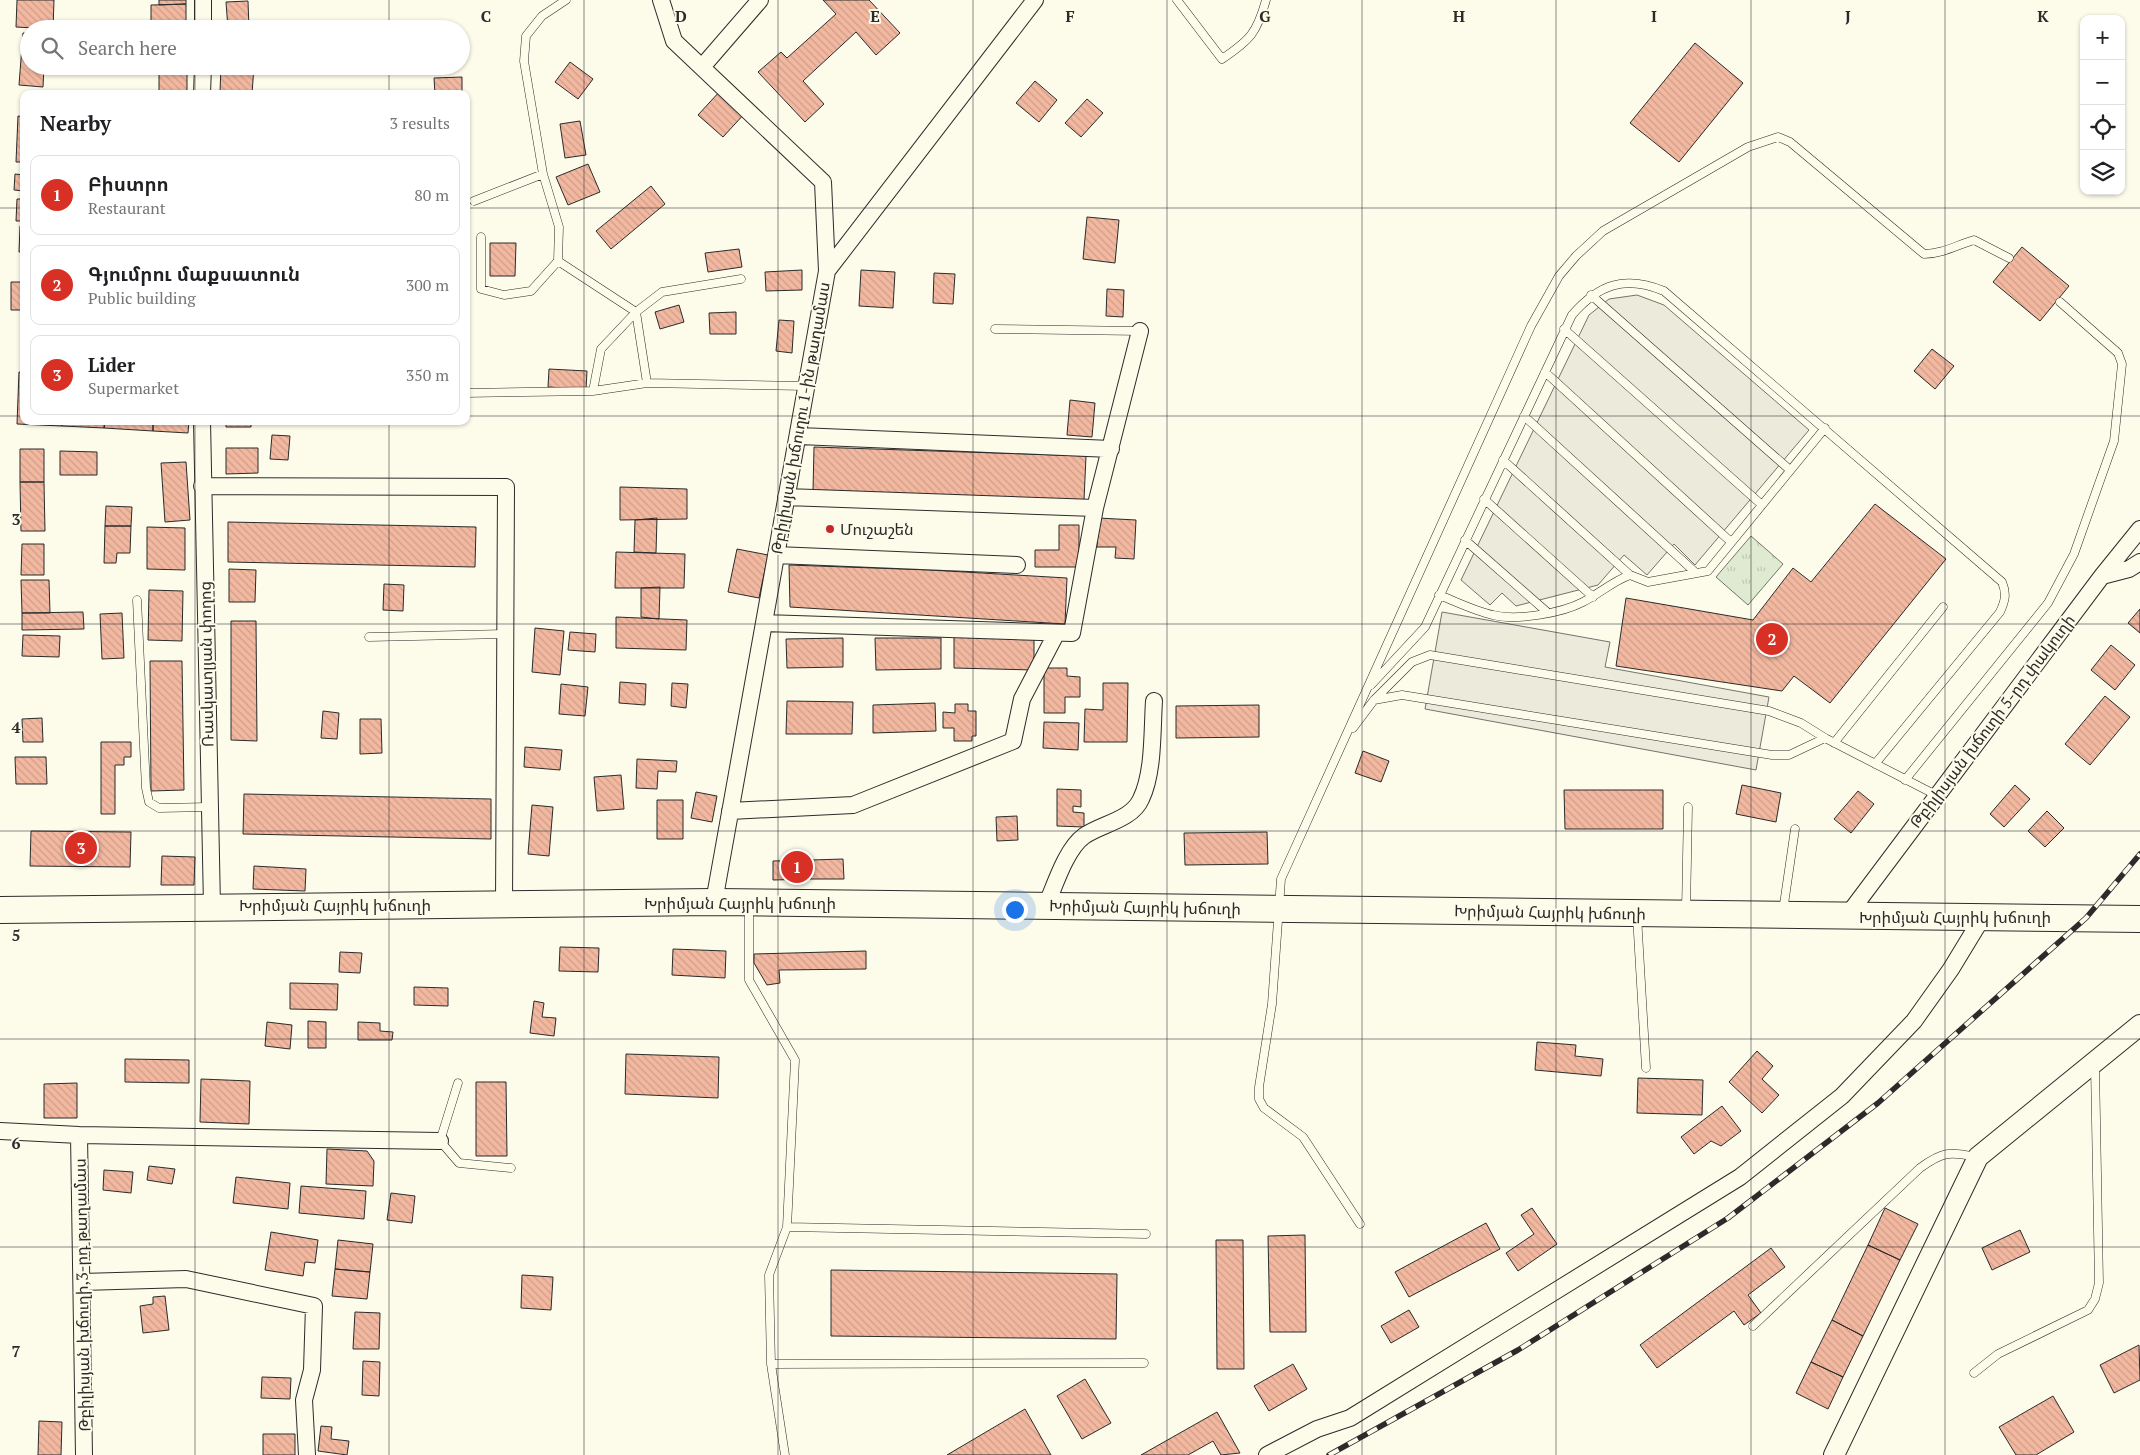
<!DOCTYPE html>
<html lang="en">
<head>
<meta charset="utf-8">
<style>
  :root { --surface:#fff; --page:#f6f6f6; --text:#202124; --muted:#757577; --line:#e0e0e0; --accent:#d93025 }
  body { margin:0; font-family:"PT Serif","Noto Sans Armenian",serif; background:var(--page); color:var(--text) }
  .controls { position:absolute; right:15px; top:15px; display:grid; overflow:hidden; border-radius:10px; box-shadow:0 1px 4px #0004 }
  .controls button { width:45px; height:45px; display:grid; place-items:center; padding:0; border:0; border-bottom:1px solid var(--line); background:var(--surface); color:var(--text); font:25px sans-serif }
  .you { position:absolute; left:1014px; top:909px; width:18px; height:18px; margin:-12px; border:4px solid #fff; border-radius:50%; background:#1a73e8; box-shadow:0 0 0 8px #1a73e833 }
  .badge { display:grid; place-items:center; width:32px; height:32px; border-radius:50%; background:var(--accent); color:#fff; font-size:16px; font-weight:700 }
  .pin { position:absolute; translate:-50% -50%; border:2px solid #fff; box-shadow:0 1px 5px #0006 }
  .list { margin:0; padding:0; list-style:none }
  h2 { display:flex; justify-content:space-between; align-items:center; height:65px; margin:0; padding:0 20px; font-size:21px }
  h2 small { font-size:16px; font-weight:400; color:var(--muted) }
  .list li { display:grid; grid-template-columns:32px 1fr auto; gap:15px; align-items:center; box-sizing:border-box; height:80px; margin:0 10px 10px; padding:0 10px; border:1px solid var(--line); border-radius:10px }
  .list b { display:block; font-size:19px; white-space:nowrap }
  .list p { margin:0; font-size:16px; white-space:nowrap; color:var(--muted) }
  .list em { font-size:16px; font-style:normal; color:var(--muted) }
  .icon { flex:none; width:28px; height:28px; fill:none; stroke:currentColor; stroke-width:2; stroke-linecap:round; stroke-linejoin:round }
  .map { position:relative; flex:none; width:2140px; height:1455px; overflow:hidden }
  .search { position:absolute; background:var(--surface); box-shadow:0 1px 4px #0004; left:20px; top:20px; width:450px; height:55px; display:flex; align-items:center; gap:12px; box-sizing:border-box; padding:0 18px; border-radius:28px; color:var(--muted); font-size:19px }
  .panel { position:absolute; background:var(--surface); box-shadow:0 1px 4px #0004; left:20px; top:90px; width:450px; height:335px; border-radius:10px }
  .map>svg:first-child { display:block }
  .grass { fill:url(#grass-tufts); stroke:#74746e }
  .parking { fill:#eceadb; stroke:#74746e }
  .building { fill:url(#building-back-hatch); stroke:#2b2b2b }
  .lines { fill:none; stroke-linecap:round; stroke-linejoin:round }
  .service-casing { stroke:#2b2b2b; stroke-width:9 }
  .minor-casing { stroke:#2b2b2b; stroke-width:18 }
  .tertiary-casing { stroke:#2b2b2b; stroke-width:22 }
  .trunk-casing { stroke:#2b2b2b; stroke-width:28 }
  .service { stroke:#fdfbea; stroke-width:8 }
  .minor { stroke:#fdfbea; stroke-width:16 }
  .tertiary { stroke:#fdfbea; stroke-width:20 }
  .trunk { stroke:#fdfbea; stroke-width:26 }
  .rail-casing { stroke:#2b2b2b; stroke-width:5.5 }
  .rail { stroke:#fdfbea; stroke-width:4; stroke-dasharray:11; stroke-linecap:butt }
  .grid { fill:none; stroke:#2b2b2b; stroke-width:1; stroke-opacity:0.55 }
  .poi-dot { fill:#c62828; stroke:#fdfbea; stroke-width:2 }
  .labels { text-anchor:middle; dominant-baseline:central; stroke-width:4; stroke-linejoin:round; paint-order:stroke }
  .street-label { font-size:16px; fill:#2b2b2b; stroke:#fdfbea }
  .poi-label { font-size:16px; fill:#2b2b2b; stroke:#fdfbea; text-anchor:start }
  .grid-label { font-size:16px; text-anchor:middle; font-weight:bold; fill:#2b2b2b; stroke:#fdfbea; stroke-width:4; stroke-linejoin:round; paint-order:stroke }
</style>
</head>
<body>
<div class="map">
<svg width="2140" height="1455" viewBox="0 0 2140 1455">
  <defs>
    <pattern id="grass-tufts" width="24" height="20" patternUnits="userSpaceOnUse" patternTransform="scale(1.25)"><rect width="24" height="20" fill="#deebd1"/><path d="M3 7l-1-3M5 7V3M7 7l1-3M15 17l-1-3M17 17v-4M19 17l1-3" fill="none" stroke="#bfcab4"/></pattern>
    <pattern id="building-back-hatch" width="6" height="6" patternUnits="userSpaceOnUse" patternTransform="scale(1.25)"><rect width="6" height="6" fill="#f2b8a0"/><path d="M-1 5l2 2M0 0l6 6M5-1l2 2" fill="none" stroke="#d09e8a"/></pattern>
  </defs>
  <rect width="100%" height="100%" fill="#fdfbea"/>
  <path class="grass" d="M1751,536L1783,564L1748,605L1716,577Z"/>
  <path class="parking" d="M1637,295L1664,305L1809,430L1695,565L1674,544L1647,575L1624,555L1598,585L1516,606L1502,593L1490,605L1461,580L1589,315L1609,299Z
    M1442,612L1610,642L1605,667L1769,697L1756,770L1425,709Z"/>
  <path class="building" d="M17,0H54L53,29L16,27Z
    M159,0H186V4L159,5Z
    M823,0H869L900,33L876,55L856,32L803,81L824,104L805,122L758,72L781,52L787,58L836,14Z
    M248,1L249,29H228L226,2Z
    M186,4V29H163V26L151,25V5Z
    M23,33H29V66H44L43,87L19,85Z
    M1695,43L1743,83L1679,162L1630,123Z
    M570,62L593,79L578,99L555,82Z
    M159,66H187V94L159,93Z
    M221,66H254L252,94L220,92Z
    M462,77V94H435L434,78Z
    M1035,81L1057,100L1039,122L1016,103Z
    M721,90L746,112L723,137L698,115Z
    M1087,99L1103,113L1081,137L1065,123Z
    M18,116L24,117V162H16Z
    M580,121L586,155L565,158L560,124Z
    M588,164L600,192L568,205L556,177Z
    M15,174L24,175V191L14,190Z
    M651,186L665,204L611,249L596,231Z
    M17,199H24V221H16Z
    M1087,217L1119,220L1115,263L1083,259Z
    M20,226H24V252H19Z
    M490,243H516L515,276H490Z
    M2022,247L2069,286L2040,321L1993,282Z
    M739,249L742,267L708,272L705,253Z
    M802,270V290L766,291L765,272Z
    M861,270L895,272L893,308L859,306Z
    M934,273L955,274L953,304L933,303Z
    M11,282H24V310H11Z
    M1107,289L1124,290L1123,317L1106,316Z
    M679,305L684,322L660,329L655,312Z
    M736,312V334H710L709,313Z
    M779,320L794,321L792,353L776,351Z
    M1932,349L1954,366L1935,389L1914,371Z
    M549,369L587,371L586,389L548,387Z
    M19,372H24V421H62V426L17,424Z
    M1070,400L1095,403L1092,437L1067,435Z
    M62,421H105L104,428L62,426Z
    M105,421H153V431L104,428Z
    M153,421H189L188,433L153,431Z
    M226,421H251V427H226Z
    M272,435L290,436L288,460L270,459Z
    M814,447L1086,456L1084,500L813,491Z
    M226,448H258V473L226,474Z
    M20,449H44V482H20Z
    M60,451L97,452V475H60Z
    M186,462L190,520L165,522L161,463Z
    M20,482H44L45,531H21Z
    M620,487L687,489V519L620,520Z
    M1875,504L1946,559L1830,703L1794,676L1782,691L1616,666L1626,598L1753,620L1793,568L1811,582Z
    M106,506L132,507L131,526H105Z
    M657,518L656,553L634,552L635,520Z
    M1098,518L1136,520L1134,559L1115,558L1116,547H1097Z
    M228,522L476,527L475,567L228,562Z
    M1059,525H1079V567H1035V550H1059Z
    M105,526H131L130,553H117L116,563H104Z
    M147,527L185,528V570L147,569Z
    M22,544H44V575H21Z
    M737,549L768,555L759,598L728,592Z
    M616,552L685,554L684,588H615Z
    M789,565L930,570L1067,578L1065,624L790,607Z
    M229,569L256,570L255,602H229Z
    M21,580H49L50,613H22Z
    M384,584L404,585L403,611L383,610Z
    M660,587L659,619L641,617V588Z
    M149,590L183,591L182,641L148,640Z
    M2140,609V633L2128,623Z
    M83,612L84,629L22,630V613Z
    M122,613L124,658L102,659L100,614Z
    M616,617L687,620L686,650L616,648Z
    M231,621H256L257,741L231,740Z
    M535,628L564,631L560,675L532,672Z
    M570,632L596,634L595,652L568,650Z
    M954,634L1034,636V670L954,668Z
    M23,635L60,636L59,657L22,656Z
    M843,638V667L787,668L786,639Z
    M875,638H941V669L876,670Z
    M2111,645L2135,665L2115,690L2091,670Z
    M150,661H182L184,790L151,791Z
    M1044,668H1067V676L1080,677V697H1065V713H1044Z
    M620,682L646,684L645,705L619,703Z
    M672,683L688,684L686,708L671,706Z
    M1103,683H1128L1127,742H1084L1085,709L1103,710Z
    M561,684L588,687L585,716L559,714Z
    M2105,696L2130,717L2090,765L2065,744Z
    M787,701L853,702L852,734H786Z
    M935,703L936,731L873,733V705Z
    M955,704H968V711H976V736H972V741H954V728H943V712L955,713Z
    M1259,705V737L1176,738V706Z
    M323,711L339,713L337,739L321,738Z
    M42,718L43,742H23L22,719Z
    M360,719H381L382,753L360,754Z
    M1044,722L1079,723L1078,750L1043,748Z
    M101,742H131V757H124V765H115V814H101Z
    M525,747L562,750L560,770L524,767Z
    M1363,751L1389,761L1381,782L1355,773Z
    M15,757H46L47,784H16Z
    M637,759L677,761L676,772L658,771L657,789L636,788Z
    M621,775L624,809L597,811L594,777Z
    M1742,785L1781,793L1776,822L1736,814Z
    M2015,785L2030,799L2004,827L1990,814Z
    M1057,789L1081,790V807L1073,806V812L1084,813V827L1057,826Z
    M1564,790H1663V829H1565Z
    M1858,791L1874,804L1851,833L1834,819Z
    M696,792L717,796L712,822L691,818Z
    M244,794L491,799V839L243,834Z
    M657,800H683V839H657Z
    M532,805L553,807L549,856L528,854Z
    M2047,811L2064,828L2045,847L2028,831Z
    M1017,816L1018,840L997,841L996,817Z
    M31,831L131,832L130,867L30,866Z
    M1267,832L1268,864L1185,865L1184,833Z
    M162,856L195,857L194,885H161Z
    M843,859L844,879H810L811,860Z
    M811,860L810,879L773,880V861Z
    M254,866L306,869L305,891L253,889Z
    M560,947L599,948L598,972L559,971Z
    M673,949L726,951L725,978L672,975Z
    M866,951V969L779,970L780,983L767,985L754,963V954Z
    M340,952L362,953L360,973L339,972Z
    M290,983L338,984L337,1010L290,1009Z
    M414,987L448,988V1006L414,1005Z
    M534,1001L544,1003L542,1017L556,1018L554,1036L530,1033Z
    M308,1021L326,1022V1048H308Z
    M267,1022L292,1025L290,1049L265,1046Z
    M358,1022L380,1023V1031L393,1032L392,1040H358Z
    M1537,1042L1576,1045L1575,1056L1603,1059L1601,1076L1535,1070Z
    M1757,1051L1773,1066L1762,1079L1779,1095L1762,1113L1729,1082Z
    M626,1054L719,1057L718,1098L625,1094Z
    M125,1059L189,1060V1083L125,1082Z
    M1638,1078L1703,1080L1702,1115L1637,1113Z
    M201,1079L250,1081L249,1124L200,1122Z
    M476,1082H506L507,1156H476Z
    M77,1083V1118H44V1084Z
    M1722,1106L1741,1131L1721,1146L1711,1141L1694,1154L1681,1137Z
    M327,1149L367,1151L374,1161L373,1186L326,1184Z
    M149,1166L175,1169L172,1184L147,1180Z
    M104,1170L133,1172L131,1193L103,1190Z
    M236,1177L290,1183L288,1209L233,1203Z
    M301,1186L366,1191L364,1219L299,1213Z
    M391,1193L415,1196L412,1223L387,1220Z
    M1532,1208L1557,1244L1518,1271L1506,1253L1534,1234L1521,1215Z
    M1885,1208L1918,1224L1900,1260L1868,1245Z
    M1486,1223L1500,1249L1409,1297L1395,1272Z
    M2020,1230L2030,1252L1992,1270L1982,1248Z
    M271,1232L318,1240L315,1263L305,1262L303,1276L265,1270Z
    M1305,1235L1306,1332H1270L1268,1236Z
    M338,1240L373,1244L370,1272L335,1269Z
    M1216,1240H1243L1244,1369H1217Z
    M1868,1245L1900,1260L1863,1336L1832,1320Z
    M1771,1248L1785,1267L1748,1295L1761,1313L1744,1325L1734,1311L1657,1368L1640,1345Z
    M335,1269L370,1272L367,1299L332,1296Z
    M831,1270L1117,1274L1116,1339L831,1336Z
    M522,1275L553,1277L551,1310L521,1308Z
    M165,1296L169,1330L143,1333L140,1306L153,1304V1297Z
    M1409,1310L1419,1327L1391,1343L1381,1326Z
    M355,1312L380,1313L379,1349H353Z
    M1832,1320L1863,1336L1843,1377L1811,1362Z
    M2139,1345L2140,1380L2114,1393L2100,1365Z
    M363,1361L380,1362L379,1396L362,1395Z
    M1811,1362L1843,1377L1828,1409L1796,1393Z
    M1293,1364L1307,1389L1269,1411L1254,1386Z
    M262,1377L291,1378L290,1399L261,1398Z
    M1085,1379L1111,1423L1082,1439L1057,1396Z
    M2053,1396L2074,1432L2036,1455H2016L1999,1427Z
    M1025,1409L1051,1455H947Z
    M1217,1412L1240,1453L1221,1455L1213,1441L1188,1455H1141Z
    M39,1421L62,1422L61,1455H38Z
    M321,1426L332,1427L331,1439L349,1441L347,1455L318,1451Z
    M263,1434H295V1455H263Z"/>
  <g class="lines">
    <g class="service-casing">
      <path id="service" d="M1177,0L1222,59C1250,40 1257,33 1266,0
        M474,201L543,174
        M481,237V289L504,295L531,291L558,261L559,227L543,174L524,61L526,36L542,16L566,0
        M558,261L636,312L662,292L741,279
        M1591,295L1790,470
        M995,329L1140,331
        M1564,329L1762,505
        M1545,372L1731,542
        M593,391L647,383L807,386
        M466,393L593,391L601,349L636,312L647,383
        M1524,416L1696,573
        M1503,460L1630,575
        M1484,499L1593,597
        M1465,540L1547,612
        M1439,595C1457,602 1475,611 1493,615C1517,621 1562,613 1583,602C1599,594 1613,581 1630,575L1648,582L1708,571L1825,428
        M137,600L146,788L149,802L159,808L209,807
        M369,637L505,634
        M1371,685L1425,627L1572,315C1599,284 1625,275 1664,291L2002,582C2007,594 2005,601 2000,612L1875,764
        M1374,700L1402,695L1772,755H1789L1825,738
        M1353,728L1374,700L1412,662L1430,655L1769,711L1801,723L1825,738L1936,795
        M1834,743L1943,607
        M1905,780L2048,603L2074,554L2114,441L2122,364L2118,353L2060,302
        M749,907V980L795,1060L787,1227L769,1275L771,1364L785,1455
        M1686,910L1688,807
        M1783,911L1795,829
        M1637,916L1646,1068
        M458,1083L440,1141L459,1163L511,1168
        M1360,1224L1303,1137L1264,1108L1259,1099V1087L1272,1004L1281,879L1531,326L1559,276L1576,256L1603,231L1748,147L1778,137L1790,142L1924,254C1942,254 1957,245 1974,240L2009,258
        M787,1227L1146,1234
        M1753,1326L1920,1168C1942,1152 1949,1151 1976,1157
        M771,1364L1144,1363
        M1974,1373L1998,1354L2088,1310L2095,1299L2099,1283L2095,1066"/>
    </g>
    <g class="minor-casing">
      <path id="minor" d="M661,0L674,41L823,182L827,271
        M203,29V0
        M702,67L760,0
        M202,94L203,66
        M202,421L212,906
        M799,436L1111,449
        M202,486L506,487L504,905
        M786,497L1095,508
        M776,555L1017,565
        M2102,576L2129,569L2140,562
        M764,623L1072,633L1095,508L1140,331
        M730,811L853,805L1013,741L1022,699L1056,634
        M714,902L827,271L1035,0
        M1046,906C1055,885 1066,849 1084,836C1101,824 1132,820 1141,799C1154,772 1152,731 1154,701
        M1847,916L2102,576L2140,529
        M0,1131L79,1135L440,1141
        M79,1135L84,1455
        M82,1282L186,1279L314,1306L312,1370L304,1400L307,1455
        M1267,1455L1317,1429L1350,1418L1740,1177L1842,1096L1914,1021L1951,969L1982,918"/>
    </g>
    <g class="tertiary-casing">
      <path id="tertiary" d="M1834,1455L1978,1157L2140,1025"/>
    </g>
    <g class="trunk-casing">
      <path id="trunk" d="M0,910L714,902L2140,919"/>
    </g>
    <use href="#service" class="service"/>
    <use href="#minor" class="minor"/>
    <use href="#tertiary" class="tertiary"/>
    <use href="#trunk" class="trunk"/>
    <g class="rail-casing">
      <path id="rail" d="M1329,1455L1518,1350L1728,1218L1878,1103L2086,918L2140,854"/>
    </g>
    <use href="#rail" class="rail"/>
  </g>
  <path class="grid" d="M195,0V29M389,0V29M584,0V1455M778,0V1455M973,0V1455M1167,0V1455M1362,0V1455M1556,0V1455M1751,0V1455M1945,0V1455M195,66V94M389,66V94M0,208H24M466,208H2140M0,416H24M466,416H2140M195,421V1455M389,421V1455M0,624H2140M0,831H2140M0,1039H2140M0,1247H2140"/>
  <circle class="poi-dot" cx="830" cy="529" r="5"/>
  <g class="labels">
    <g class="street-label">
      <text transform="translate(800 418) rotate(-80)">Թբիլիսյան խճուղու 1-ին թաղամաս</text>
      <text transform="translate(206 664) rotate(-91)">Ռասկատլյան փողոց</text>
      <text transform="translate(1992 721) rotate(-53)">Թբիլիսյան խճուղի 5-րդ փակուղի</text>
      <text x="740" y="903">Խրիմյան Հայրիկ խճուղի</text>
      <text x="335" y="905">Խրիմյան Հայրիկ խճուղի</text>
      <text transform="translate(1145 907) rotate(1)">Խրիմյան Հայրիկ խճուղի</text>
      <text transform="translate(1550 912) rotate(1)">Խրիմյան Հայրիկ խճուղի</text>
      <text x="1955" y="917">Խրիմյան Հայրիկ խճուղի</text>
      <text transform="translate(82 1295) rotate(-91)">Թբիլիսյան խճուղի,3-րդ թաղամաս</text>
    </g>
    <g class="poi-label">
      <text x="840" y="529">Մուշաշեն</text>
    </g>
  </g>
  <g class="grid-label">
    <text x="486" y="22">C</text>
    <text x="681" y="22">D</text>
    <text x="875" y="22">E</text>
    <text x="1070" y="22">F</text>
    <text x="1265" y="22">G</text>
    <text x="1459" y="22">H</text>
    <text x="1654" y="22">I</text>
    <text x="1848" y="22">J</text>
    <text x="2043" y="22">K</text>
    <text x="16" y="525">3</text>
    <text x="16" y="733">4</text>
    <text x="16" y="941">5</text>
    <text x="16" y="1149">6</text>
    <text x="16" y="1357">7</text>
  </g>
</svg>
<div class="controls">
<button>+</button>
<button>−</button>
<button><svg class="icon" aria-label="locate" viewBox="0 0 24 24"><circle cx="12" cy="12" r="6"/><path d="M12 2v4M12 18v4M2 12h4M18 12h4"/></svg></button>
<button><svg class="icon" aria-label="layers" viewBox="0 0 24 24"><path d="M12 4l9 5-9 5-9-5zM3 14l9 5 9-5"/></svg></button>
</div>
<div class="you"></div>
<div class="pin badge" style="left:797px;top:867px">1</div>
<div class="pin badge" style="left:1772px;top:639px">2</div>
<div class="pin badge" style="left:81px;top:848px">3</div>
<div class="search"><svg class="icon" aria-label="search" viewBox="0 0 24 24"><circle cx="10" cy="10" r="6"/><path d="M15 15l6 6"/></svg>Search here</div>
<section class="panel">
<h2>Nearby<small>3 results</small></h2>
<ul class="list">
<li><span class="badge">1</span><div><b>Բիստրո</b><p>Restaurant</p></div><em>80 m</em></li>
<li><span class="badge">2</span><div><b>Գյումրու մաքսատուն</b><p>Public building</p></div><em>300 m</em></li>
<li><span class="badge">3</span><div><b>Lider</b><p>Supermarket</p></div><em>350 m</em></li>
</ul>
</section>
</div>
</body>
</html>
